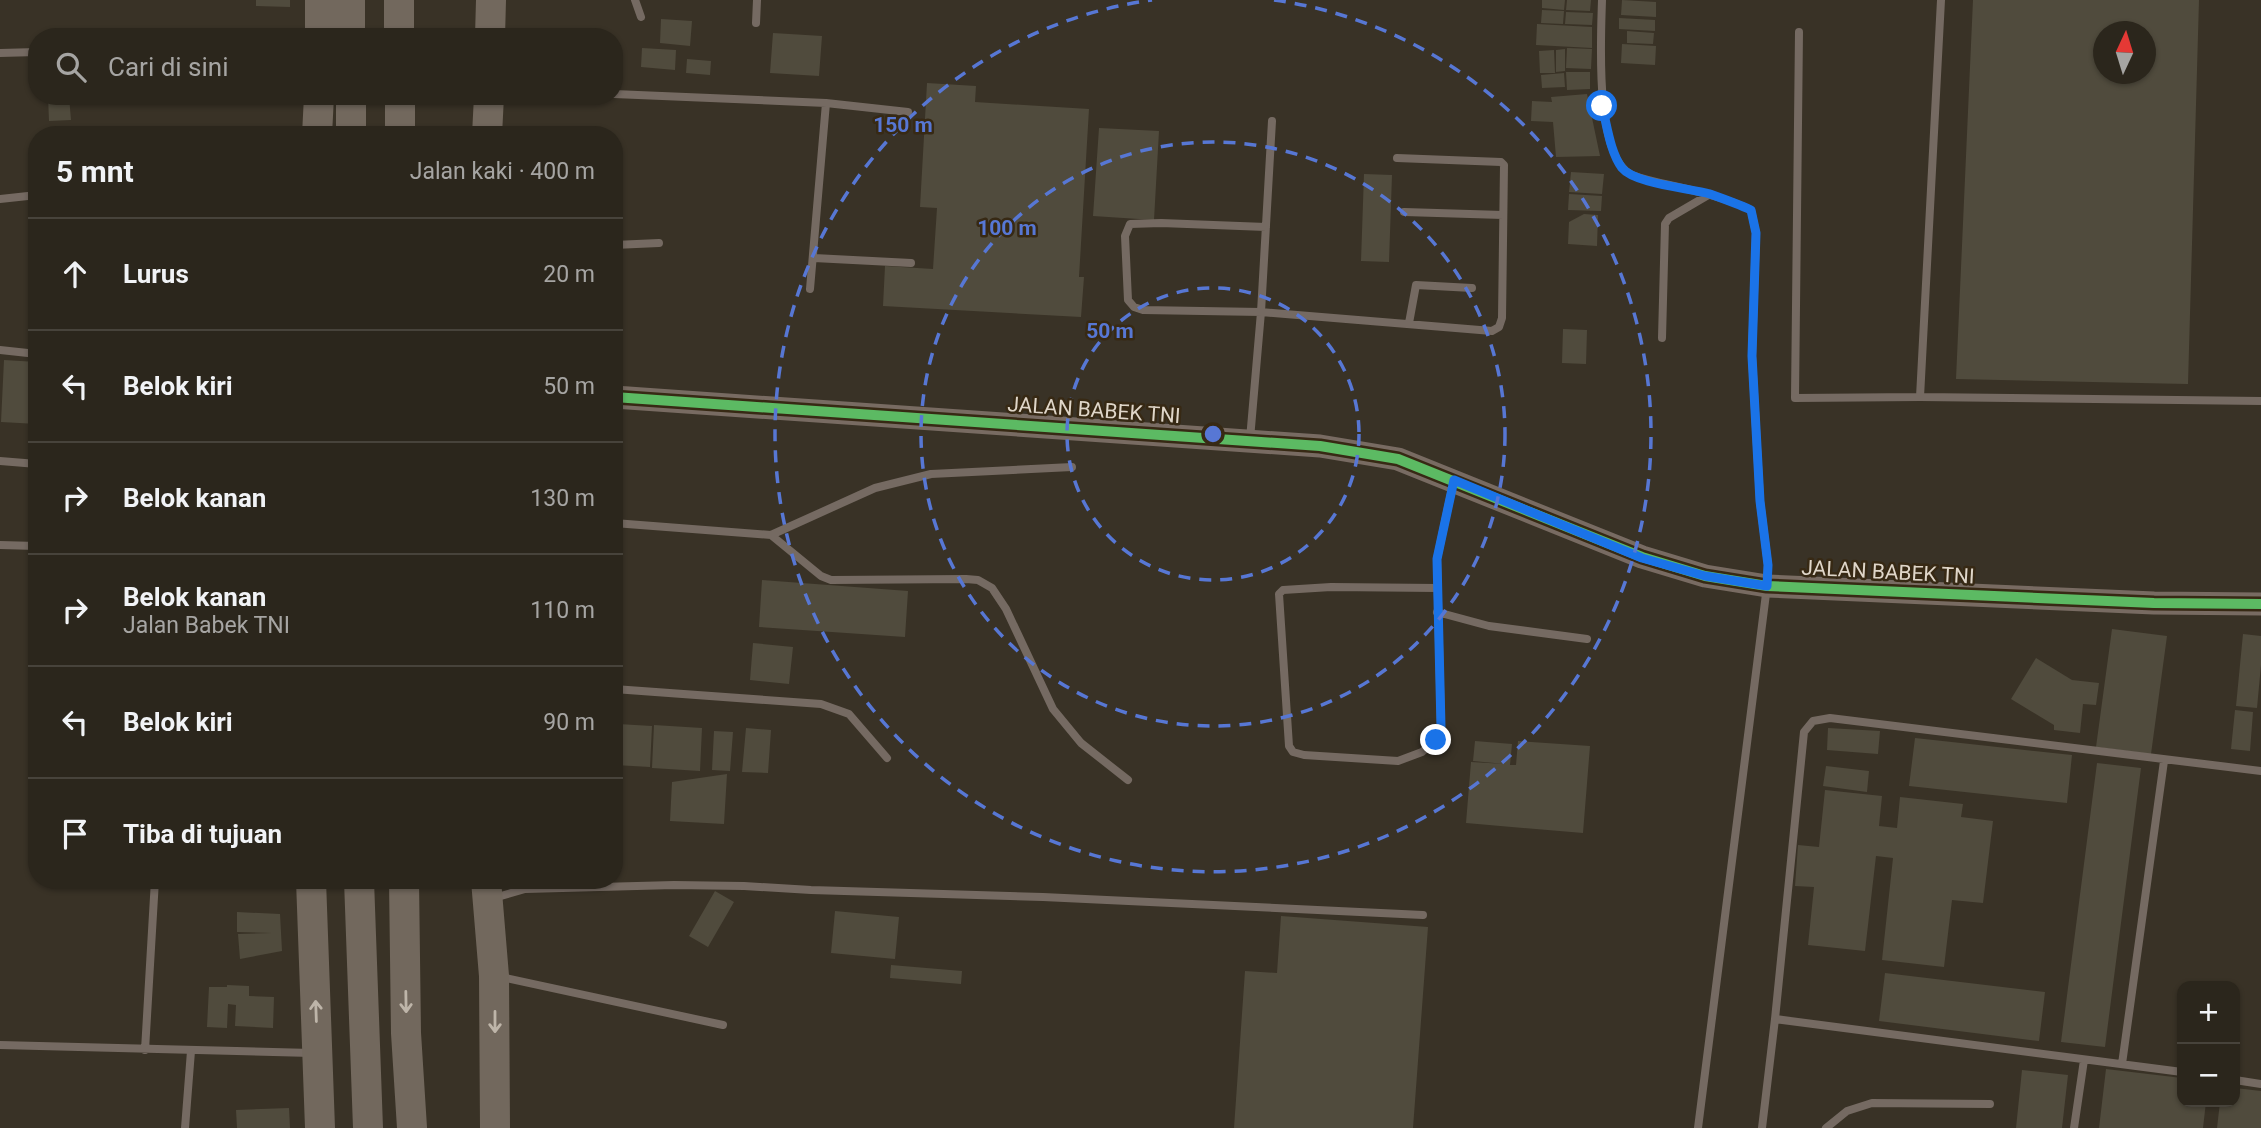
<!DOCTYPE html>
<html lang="id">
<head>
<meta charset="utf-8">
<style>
	body { margin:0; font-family:Roboto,sans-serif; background:#373229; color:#f1f3f6 }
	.controls { position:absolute; right:21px; bottom:21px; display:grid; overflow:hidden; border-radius:14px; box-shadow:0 2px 5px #0004 }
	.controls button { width:63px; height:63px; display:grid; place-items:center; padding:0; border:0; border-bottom:2px solid #47433b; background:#2b261c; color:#f1f3f6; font:35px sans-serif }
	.compass { position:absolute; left:2093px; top:21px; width:63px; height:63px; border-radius:50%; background:#2b261c; box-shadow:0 2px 5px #0004; rotate:4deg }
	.stop { position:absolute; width:21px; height:21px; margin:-16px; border:5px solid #1a73e8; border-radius:50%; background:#fff }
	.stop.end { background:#1a73e8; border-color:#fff; box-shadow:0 2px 7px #0008 }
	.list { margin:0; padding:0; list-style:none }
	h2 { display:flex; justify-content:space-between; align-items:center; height:91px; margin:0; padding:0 28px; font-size:30px }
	h2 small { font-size:23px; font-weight:400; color:#a6a5a3 }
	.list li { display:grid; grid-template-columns:46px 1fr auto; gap:21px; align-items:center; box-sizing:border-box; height:112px; padding:0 28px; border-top:2px solid #47433b }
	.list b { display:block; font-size:26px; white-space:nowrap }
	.list p { margin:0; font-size:23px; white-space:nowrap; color:#a6a5a3 }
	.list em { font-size:23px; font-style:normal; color:#a6a5a3 }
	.icon { flex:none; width:38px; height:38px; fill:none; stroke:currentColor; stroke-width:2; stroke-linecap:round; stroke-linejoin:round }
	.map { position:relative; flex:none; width:2261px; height:1128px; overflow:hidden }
	.search { position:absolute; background:#2b261c; box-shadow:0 2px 5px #0004; left:28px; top:28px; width:595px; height:77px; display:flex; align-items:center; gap:18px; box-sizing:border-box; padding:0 24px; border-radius:28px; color:#a6a5a3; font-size:26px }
	.panel { position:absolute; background:#2b261c; box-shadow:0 2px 5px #0004; left:28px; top:126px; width:595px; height:763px; border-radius:28px }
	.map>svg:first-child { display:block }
</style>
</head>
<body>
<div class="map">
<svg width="2261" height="1128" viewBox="0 0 2261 1128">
	<rect width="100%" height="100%" fill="#393226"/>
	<path fill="#504b3d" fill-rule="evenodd" d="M256,0H290V7L256,6Z
		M1542,0H1565L1564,10L1542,8Z
		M1567,0H1591L1590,11L1566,10Z
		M1622,0L1656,2V17L1621,15Z
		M1973,0H2199L2188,384L1956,379ZM2104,32H2146V74H2104Z
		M1542,10L1564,11L1563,24L1541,23Z
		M1566,12L1593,13L1592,25L1565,24Z
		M1619,18L1655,20V31L1619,29Z
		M661,19L692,21L690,46L660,43Z
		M1537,24L1592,27V48L1536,45Z
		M1627,31L1654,33L1653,44L1627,43Z
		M773,33L822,36L819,76L770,73Z
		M1622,44L1656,46L1655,65L1621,63Z
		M642,48L676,50L675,70L641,67Z
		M1567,48L1592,49L1591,69L1566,68Z
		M1565,49V71L1556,72V50Z
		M1554,50L1555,73H1540L1539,51Z
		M687,59L711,61L710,75L686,73Z
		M1566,72H1590V89L1567,90Z
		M1564,73L1565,87L1542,88L1541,75Z
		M927,83L976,86L975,102L1089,109L1079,277H1084L1081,317L883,306L885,266L933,269L937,208L920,207Z
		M1587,94L1600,156L1556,157L1553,122L1531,121L1532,101L1552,102L1551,97Z
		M48,96H69L71,120L49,121Z
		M1099,128L1159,131L1154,220L1093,216Z
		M1571,172L1604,174L1602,194L1569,192Z
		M1364,174L1392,175L1389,262L1361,261Z
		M1569,194L1602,196L1601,211L1568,210Z
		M1584,214L1598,215L1597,246L1568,244L1569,222Z
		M1563,329L1587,330L1586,364L1562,363Z
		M4,360L37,362V424L1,422Z
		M762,580L908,591L905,637L759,627Z
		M2112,629L2167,636L2151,754L2096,747Z
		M2243,634L2261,636V665L2257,708L2236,706Z
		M753,643L793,647L789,684L750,680Z
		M2036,658L2072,680L2099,683L2096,705L2083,704L2080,733L2054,730V725L2011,699Z
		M2235,710L2253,712L2250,751L2231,749Z
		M618,724L652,726L650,767L615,765Z
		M654,725L702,728L700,771L652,768Z
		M746,728L771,730L768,773L742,772Z
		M1828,728L1880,731L1878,754L1827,750Z
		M714,731L733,732L730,771L712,770Z
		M1915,738L2072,755L2067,803L1909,786Z
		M1475,741L1512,744L1510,765H1516L1518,741L1590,746L1583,833L1466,823L1471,762L1505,764L1473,761Z
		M2097,763L2141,768L2105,1047L2061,1042Z
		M1826,766L1869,771L1867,792L1823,786Z
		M727,774L724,824L670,821L672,782Z
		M1825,790L1882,796L1879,826L1897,828L1900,797L1963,804L1961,817L1993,821L1983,903L1952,900L1944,967L1882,960L1893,858L1876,856L1865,951L1808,945L1814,887L1795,886L1798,845L1819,847Z
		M715,891L734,902L708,947L689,936Z
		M835,911L899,917L895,959L831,953Z
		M237,912L280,914L282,951L240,959L238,934L272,933L237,932Z
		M1281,916L1428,927L1413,1128H1234L1245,971L1277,973Z
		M891,965L962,971L961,984L890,978Z
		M1885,973L2045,992L2039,1041L1879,1021Z
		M227,985L249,986V996L274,997L273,1028L235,1026L236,1005L228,1004L227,1028L207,1027L209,987H227Z
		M2106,1069L2182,1078V1102H2206L2203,1128H2099Z
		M2022,1070L2068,1075L2062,1128H2016Z
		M2235,1088L2261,1091V1128H2217L2220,1102H2235Z
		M289,1108L290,1128H237L236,1110Z"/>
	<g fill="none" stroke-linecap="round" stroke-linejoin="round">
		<path stroke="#756a62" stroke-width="8" d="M635,0L641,17
			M1602,0C1601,37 1594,157 1632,175C1645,180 1660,183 1674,186C1700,192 1726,198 1751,210L1756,233L1752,356L1760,501L1768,565L1767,586L1698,1128
			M756,23L757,0
			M1799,32L1795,398L1920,397L2261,401
			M0,53L37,52
			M614,94L826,103L908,112
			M0,199L37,195
			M1404,212L1503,215
			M1266,227L1161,223L1130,224L1125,236L1128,300L1134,307L1143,310L1261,312L1492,331L1499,327L1502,318L1504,165L1501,162L1397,158
			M614,245L659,243
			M814,258L911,263
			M810,289L826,103
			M1409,323L1416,285L1472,288
			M1662,338L1665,224L1669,218L1710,194
			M0,350L37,354
			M1920,397L1941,0
			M1250,439L1261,312L1272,121
			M0,461L37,464
			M614,523L771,535L875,488L931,474L1072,467
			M771,535L821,576L831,580L966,579L978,580L992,588L1006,609L1053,709L1081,743L1128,780
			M0,545L37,546
			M1437,588L1331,587L1283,590L1279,594L1289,746L1293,752L1304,755L1398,761L1422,752L1436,740L1441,727L1437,559L1453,484
			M1437,612L1489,626L1587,639
			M614,689L821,704L849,714L887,758
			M494,898L525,889L674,885L744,886L811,890L1043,897L1423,915
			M501,977L723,1025
			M1775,1019L2182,1072
			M0,1045L312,1053
			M145,1050L155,880
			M2122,1064L2164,761
			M2235,1080L2261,1084
			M185,1128L191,1051
			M1762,1128L1775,1019L1804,732L1813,721L1830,718L2261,771
			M1826,1128L1847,1111L1872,1103L1990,1104
			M2074,1128L2084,1060"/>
		<path stroke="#786b62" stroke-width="23" d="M614,397L1320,446L1398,459L1642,557L1705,576L1767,586L2154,603L2261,604"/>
		<path stroke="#72685d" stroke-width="30" d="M320,0V37
			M350,0V37
			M399,0V37
			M490,37L491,0
			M351,96V135
			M400,96V135
			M317,135L319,96
			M487,135L489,96
			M311,880L320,1128
			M359,880L368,1128
			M404,880L406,1033L412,1128
			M486,880L494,976L495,1128"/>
		<g stroke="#372914" stroke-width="15">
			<path id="cycleway" d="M614,397L1320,446L1398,459L1642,557L1705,576L1767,586L2154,603L2261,604"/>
		</g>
		<use href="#cycleway" stroke="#5cba63" stroke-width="10"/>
	</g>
	<defs><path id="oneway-shaft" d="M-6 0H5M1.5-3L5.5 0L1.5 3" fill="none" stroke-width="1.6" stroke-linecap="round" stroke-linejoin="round" transform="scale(1.75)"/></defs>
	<g stroke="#beb5a9">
		<use href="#oneway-shaft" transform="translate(406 1002) rotate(89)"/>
		<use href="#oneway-shaft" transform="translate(316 1011) rotate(-92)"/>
		<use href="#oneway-shaft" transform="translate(495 1022) rotate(90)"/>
	</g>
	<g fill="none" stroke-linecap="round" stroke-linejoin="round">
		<path stroke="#1a73e8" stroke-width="9" d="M1436,740L1441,727L1437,559L1454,480L1642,558L1705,576L1767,586L1768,565L1760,501L1752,356L1756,233L1751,210C1738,204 1724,199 1710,194C1690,188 1635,184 1622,168C1610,152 1607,125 1602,106"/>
	</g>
	<g fill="none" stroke="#5777d4" stroke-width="3.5" stroke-dasharray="12 9">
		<circle cx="1213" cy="434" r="146"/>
		<circle cx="1213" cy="434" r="292"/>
		<path d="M1274 0A438 438 0 1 1 1152 0"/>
	</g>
	<g text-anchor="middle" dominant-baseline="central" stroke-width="5" stroke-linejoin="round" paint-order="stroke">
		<g font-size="21" fill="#dfd6c9" stroke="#372914">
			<text transform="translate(1094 410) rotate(4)">JALAN BABEK TNI</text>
			<text transform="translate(1888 572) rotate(3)">JALAN BABEK TNI</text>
		</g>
	</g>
	<circle cx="1213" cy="434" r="10" fill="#5777d4" stroke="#372914" stroke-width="3.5"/>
	<g font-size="21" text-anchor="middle" font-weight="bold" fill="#5777d4" stroke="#372914" stroke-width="5" stroke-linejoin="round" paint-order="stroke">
		<text x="903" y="132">150 m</text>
		<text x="1007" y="235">100 m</text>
		<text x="1110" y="338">50 m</text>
	</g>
</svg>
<div class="controls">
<button>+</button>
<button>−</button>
</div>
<svg class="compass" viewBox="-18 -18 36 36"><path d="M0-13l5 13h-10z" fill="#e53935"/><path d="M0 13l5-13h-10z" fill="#a6a5a3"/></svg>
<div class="stop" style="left:1602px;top:106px"></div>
<div class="stop end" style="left:1436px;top:740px"></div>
<div class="search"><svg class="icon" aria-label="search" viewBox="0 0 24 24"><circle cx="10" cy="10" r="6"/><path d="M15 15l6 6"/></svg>Cari di sini</div>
<section class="panel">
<h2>5 mnt<small>Jalan kaki · 400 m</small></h2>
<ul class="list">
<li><svg class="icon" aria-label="ahead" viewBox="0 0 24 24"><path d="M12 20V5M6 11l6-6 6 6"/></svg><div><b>Lurus</b></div><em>20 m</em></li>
<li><svg class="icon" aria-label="left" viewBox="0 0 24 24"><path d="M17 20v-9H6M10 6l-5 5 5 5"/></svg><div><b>Belok kiri</b></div><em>50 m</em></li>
<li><svg class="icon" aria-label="right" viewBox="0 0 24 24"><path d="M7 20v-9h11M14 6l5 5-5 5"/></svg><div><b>Belok kanan</b></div><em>130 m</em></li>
<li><svg class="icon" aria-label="right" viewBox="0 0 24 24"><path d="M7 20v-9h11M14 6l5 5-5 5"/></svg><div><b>Belok kanan</b><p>Jalan Babek TNI</p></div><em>110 m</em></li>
<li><svg class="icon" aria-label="left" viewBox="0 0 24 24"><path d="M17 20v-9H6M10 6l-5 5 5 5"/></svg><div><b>Belok kiri</b></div><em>90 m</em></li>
<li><svg class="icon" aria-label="arrive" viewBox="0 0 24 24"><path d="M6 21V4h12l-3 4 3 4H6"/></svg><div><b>Tiba di tujuan</b></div></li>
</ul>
</section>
</div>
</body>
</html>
